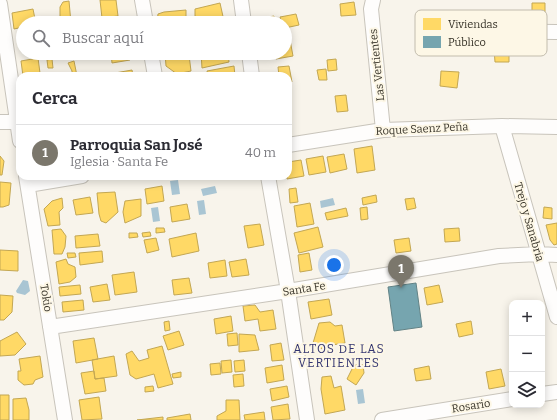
<!DOCTYPE html>
<html lang="es">
<head>
<meta charset="utf-8">
<style>
	body { margin:0; font-family:Bitter,serif; background:#f7f7f7; color:#2b2b33 }
	.controls { position:absolute; right:12px; bottom:12px; display:grid; overflow:hidden; border-radius:8px; box-shadow:0 2px 10px #0003 }
	.controls button { width:36px; height:36px; display:grid; place-items:center; padding:0; border:0; border-bottom:1px solid #e1e1e2; background:#fff; color:#2b2b33; font:20px sans-serif }
	.you { position:absolute; left:334px; top:265px; width:14px; height:14px; margin:-10px; border:3px solid #fff; border-radius:50%; background:#1a73e8; box-shadow:0 0 0 6px #1a73e833 }
	.badge { display:grid; place-items:center; width:26px; height:26px; border-radius:50%; background:#7b776c; color:#fff; font-size:13px; font-weight:700 }
	.pin { position:absolute; translate:-50% -33px; filter:drop-shadow(0 1px 2px #0008) }
	.pin::after { content:''; position:absolute; top:21px; width:14px; height:12px; background:inherit; clip-path:polygon(0 0,100% 0,50% 100%) }
	.list { margin:0; padding:0; list-style:none }
	h2 { display:flex; justify-content:space-between; align-items:center; height:52px; margin:0; padding:0 16px; font-size:17px }
	h2 small { font-size:13px; font-weight:400; color:#7c7c81 }
	.list li { display:grid; grid-template-columns:26px 1fr auto; gap:12px; align-items:center; box-sizing:border-box; height:56px; padding:0 16px; border-top:1px solid #e1e1e2 }
	.list b { display:block; font-size:15px; white-space:nowrap }
	.list p { margin:0; font-size:13px; white-space:nowrap; color:#7c7c81 }
	.list em { font-size:13px; font-style:normal; color:#7c7c81 }
	.icon { flex:none; width:22px; height:22px; fill:none; stroke:currentColor; stroke-width:2; stroke-linecap:round; stroke-linejoin:round }
	.map { position:relative; flex:none; width:557px; height:420px; overflow:hidden }
	.search { position:absolute; background:#fff; box-shadow:0 2px 10px #0003; left:16px; top:16px; width:276px; height:44px; display:flex; align-items:center; gap:10px; box-sizing:border-box; padding:0 14px; border-radius:22px; color:#7c7c81; font-size:15px }
	.panel { position:absolute; background:#fff; box-shadow:0 2px 10px #0003; left:16px; top:72px; width:276px; height:108px; border-radius:12px }
	.map>svg:first-child { display:block }
</style>
</head>
<body>
<div class="map">
<svg width="557" height="420" viewBox="0 0 557 420">
	<rect width="100%" height="100%" fill="#f8f4eb"/>
	<path fill="#a9c5d3" d="M178,180L180,194L172,195L170,181Z
		M215,186L217,193L203,196L201,189Z
		M333,198L335,205L321,208L320,201Z
		M204,200L206,214L199,215L197,201Z
		M158,207L160,221L153,222L151,208Z
		M23,280L28,281L30,291L25,295L17,293L16,291Z
		M363,389L365,403L358,404L356,390Z"/>
	<path fill="#ffd966" stroke="#c3a753" d="M100,0H116L118,16L102,18Z
		M69,1L71,23H56L55,21L60,16V7L63,2Z
		M354,2L356,15L341,16L340,4Z
		M220,3L224,21L216,23H201L200,19L195,16V9Z
		M532,3H545V18H532Z
		M33,9L35,19L32,23H23V27L14,29L12,13Z
		M186,10V21H180L176,23H157L158,14L164,12Z
		M296,14L299,25L285,28V23H282L280,17Z
		M274,16L275,23H263V18Z
		M290,40L293,56L276,59L274,53H285V41Z
		M494,49H509V62H495Z
		M111,53H128L130,60L112,63Z
		M165,53H188L189,55L191,71L177,74L166,66Z
		M201,53H228L229,62L202,68Z
		M38,58L40,73L23,76L21,61Z
		M52,59L53,68H48L47,60Z
		M336,59L337,70L328,71L327,60Z
		M74,61L77,76H72V71L68,63Z
		M234,66L235,76H208L207,71Z
		M289,66L292,82H288V76H279L278,67Z
		M326,69L327,80H319L317,70Z
		M132,70L133,76H115V73Z
		M441,71L459,72L457,88L440,86Z
		M346,95L348,111L337,112L335,96Z
		M372,146L375,170L357,173L354,149Z
		M344,154L347,169L330,173L327,157Z
		M0,156L4,161L2,175H0Z
		M323,156L326,172L309,175L306,159Z
		M301,160L304,176L287,179L288,162Z
		M0,182L11,183L9,205L3,207H0Z
		M162,186L164,201L147,204L145,189Z
		M296,188L298,202L290,203L289,189Z
		M115,192L118,212L106,223L101,221L99,214L97,193Z
		M376,195L377,202L363,205L362,198Z
		M90,197L93,213L76,215L73,200Z
		M62,198L63,208L59,212L60,225L48,226L44,209L52,201Z
		M414,198L416,208L407,210L405,199Z
		M141,199V216L125,223L123,212L125,201Z
		M310,203L314,224L297,227L294,206Z
		M187,204L190,219L172,222L170,207Z
		M367,207L368,219L361,220L360,208Z
		M544,207L552,208V219L543,218Z
		M346,208L348,216L327,220L325,213Z
		M557,223V244L554,245L550,240L546,225Z
		M260,224L264,245L248,248L244,226Z
		M318,227L323,247L299,253L294,233Z
		M156,228H164L165,232L156,233Z
		M459,228L460,241L445,242L444,229Z
		M61,229L66,236L65,247L62,254H54L52,230Z
		M150,232L151,236L143,237L142,233Z
		M129,233H137L138,237L129,238Z
		M196,233L199,251L172,257L169,239Z
		M98,234L100,246L76,248L75,236Z
		M156,238L159,250L147,253L144,240Z
		M409,238L411,251L396,253L394,240Z
		M0,250L18,251V271L0,270Z
		M102,251L103,262L80,265L79,253Z
		M67,253H75L76,257L68,258Z
		M309,253L312,270L300,272L298,255Z
		M66,259L68,264L75,267L76,277L70,282L59,284L56,262Z
		M246,259L249,275L232,277L229,262Z
		M225,260L227,276L210,278L208,263Z
		M134,272L137,292L115,295L112,275Z
		M189,278L192,293L174,295L172,280Z
		M107,284L110,300L93,302L90,287Z
		M80,285L81,294L60,296L59,287Z
		M439,285L443,302L427,305L424,288Z
		M0,295L13,296L12,312L4,320H0Z
		M329,299L332,315L311,319L308,302Z
		M83,300L84,310L63,312L62,302Z
		M255,305L260,312L273,310L276,329L260,331L258,319L245,321L243,306Z
		M231,316L233,331L216,334L214,319Z
		M169,321L170,330L165,331L164,322Z
		M471,321L473,334L459,337L456,324Z
		M330,322L335,326L342,325L345,343L325,346L321,349L313,343L319,323Z
		M179,331L184,345L168,350L163,336Z
		M17,332L26,344L15,355L0,356V341Z
		M237,333L238,345L228,346L227,334Z
		M239,334L255,335L259,350L239,352Z
		M94,338L98,359L76,363L73,341Z
		M281,343L284,360L272,361L270,345Z
		M162,346L173,384L158,388L154,374L136,379L130,375L126,354L132,351L139,361L149,358L147,350Z
		M40,356L43,377L35,380L33,384L24,385L18,380V371H21L19,359Z
		M114,356L117,376L95,379L92,360Z
		M231,360L232,372L222,373L221,361Z
		M244,360L245,371L235,372L234,361Z
		M220,363L221,374L211,375L210,364Z
		M282,365L284,380L267,383L265,368Z
		M354,365H363L364,373L356,385L347,379Z
		M429,366L431,379L416,381L414,369Z
		M501,369L505,386L489,389L486,372Z
		M94,371L95,379L104,378L106,391L85,394L81,373Z
		M181,372V377L173,378L172,374Z
		M243,374L244,386L234,387L233,375Z
		M331,376L334,388L341,386L345,410L325,414L321,389L322,377Z
		M153,386L154,391L145,392V387Z
		M287,386L289,397L272,401L270,389Z
		M0,395H9V420H0Z
		M99,397L102,419L82,420L79,400Z
		M26,398L29,410V420H13V399Z
		M226,400H239L240,420H217V416L226,411Z
		M288,404L290,419L273,420L271,407Z
		M264,412L265,420H245L244,415Z
		M190,414L191,420H167V418Z
		M163,417V420H137Z"/>
	<path fill="#76a5af" stroke="#638386" d="M416,283L422,327L394,331L388,287Z"/>
	<g fill="none" stroke-linecap="round" stroke-linejoin="round">
		<g stroke="#c8c4bb" stroke-width="16">
			<path id="minor" d="M142,0L146,23
				M241,0L244,23
				M373,0L371,9L383,130
				M0,4L20,141
				M478,31L557,32
				M151,53L155,76
				M249,53L252,76
				M0,122H17
				M502,126L557,317
				M288,145L383,130L502,126L557,127
				M26,176L65,420
				M268,176L288,291L307,420
				M28,185L82,176
				M50,327L288,291L499,256L539,254L557,255
				M542,394L557,392
				M382,420L512,399"/>
		</g>
		<use href="#minor" stroke="#fefdfc" stroke-width="14"/>
	</g>
	<g text-anchor="middle" dominant-baseline="central" stroke-width="4" stroke-linejoin="round" paint-order="stroke">
		<g font-size="11" fill="#373328" stroke="#fdf7e6">
			<text transform="translate(377 65) rotate(-96)">Las Vertientes</text>
			<text transform="translate(422 129) rotate(-3)">Roque Saenz Peña</text>
			<text transform="translate(529 222) rotate(74)">Trejo y Sanabria</text>
			<text transform="translate(304 289) rotate(-9)">Santa Fe</text>
			<text transform="translate(46 298) rotate(81)">Tokio</text>
			<text transform="translate(471 406) rotate(-9)">Rosario</text>
		</g>
		<g font-size="12" letter-spacing="1" fill="#333570" stroke="#fdf7e6">
			<text x="339" y="349">ALTOS DE LAS<tspan x="339" dy="14">VERTIENTES</tspan></text>
		</g>
	</g>
	<rect x="415" y="10" width="132" height="46" rx="6" fill="#fdf7e6" stroke="#c2bcad" stroke-width="1"/>
	<rect x="423" y="18" width="18" height="12" fill="#ffd966"/>
	<rect x="423" y="36" width="18" height="12" fill="#76a5af"/>
	<g font-size="11" fill="#373328">
		<text x="448" y="28">Viviendas</text>
		<text x="448" y="46">Público</text>
	</g>
</svg>
<div class="controls">
<button>+</button>
<button>−</button>
<button><svg class="icon" aria-label="layers" viewBox="0 0 24 24"><path d="M12 4l9 5-9 5-9-5zM3 14l9 5 9-5"/></svg></button>
</div>
<div class="you"></div>
<div class="pin badge" style="left:401px;top:288px">1</div>
<div class="search"><svg class="icon" aria-label="search" viewBox="0 0 24 24"><circle cx="10" cy="10" r="6"/><path d="M15 15l6 6"/></svg>Buscar aquí</div>
<section class="panel">
<h2>Cerca<small></small></h2>
<ul class="list">
<li><span class="badge">1</span><div><b>Parroquia San José</b><p>Iglesia · Santa Fe</p></div><em>40 m</em></li>
</ul>
</section>
</div>
</body>
</html>
